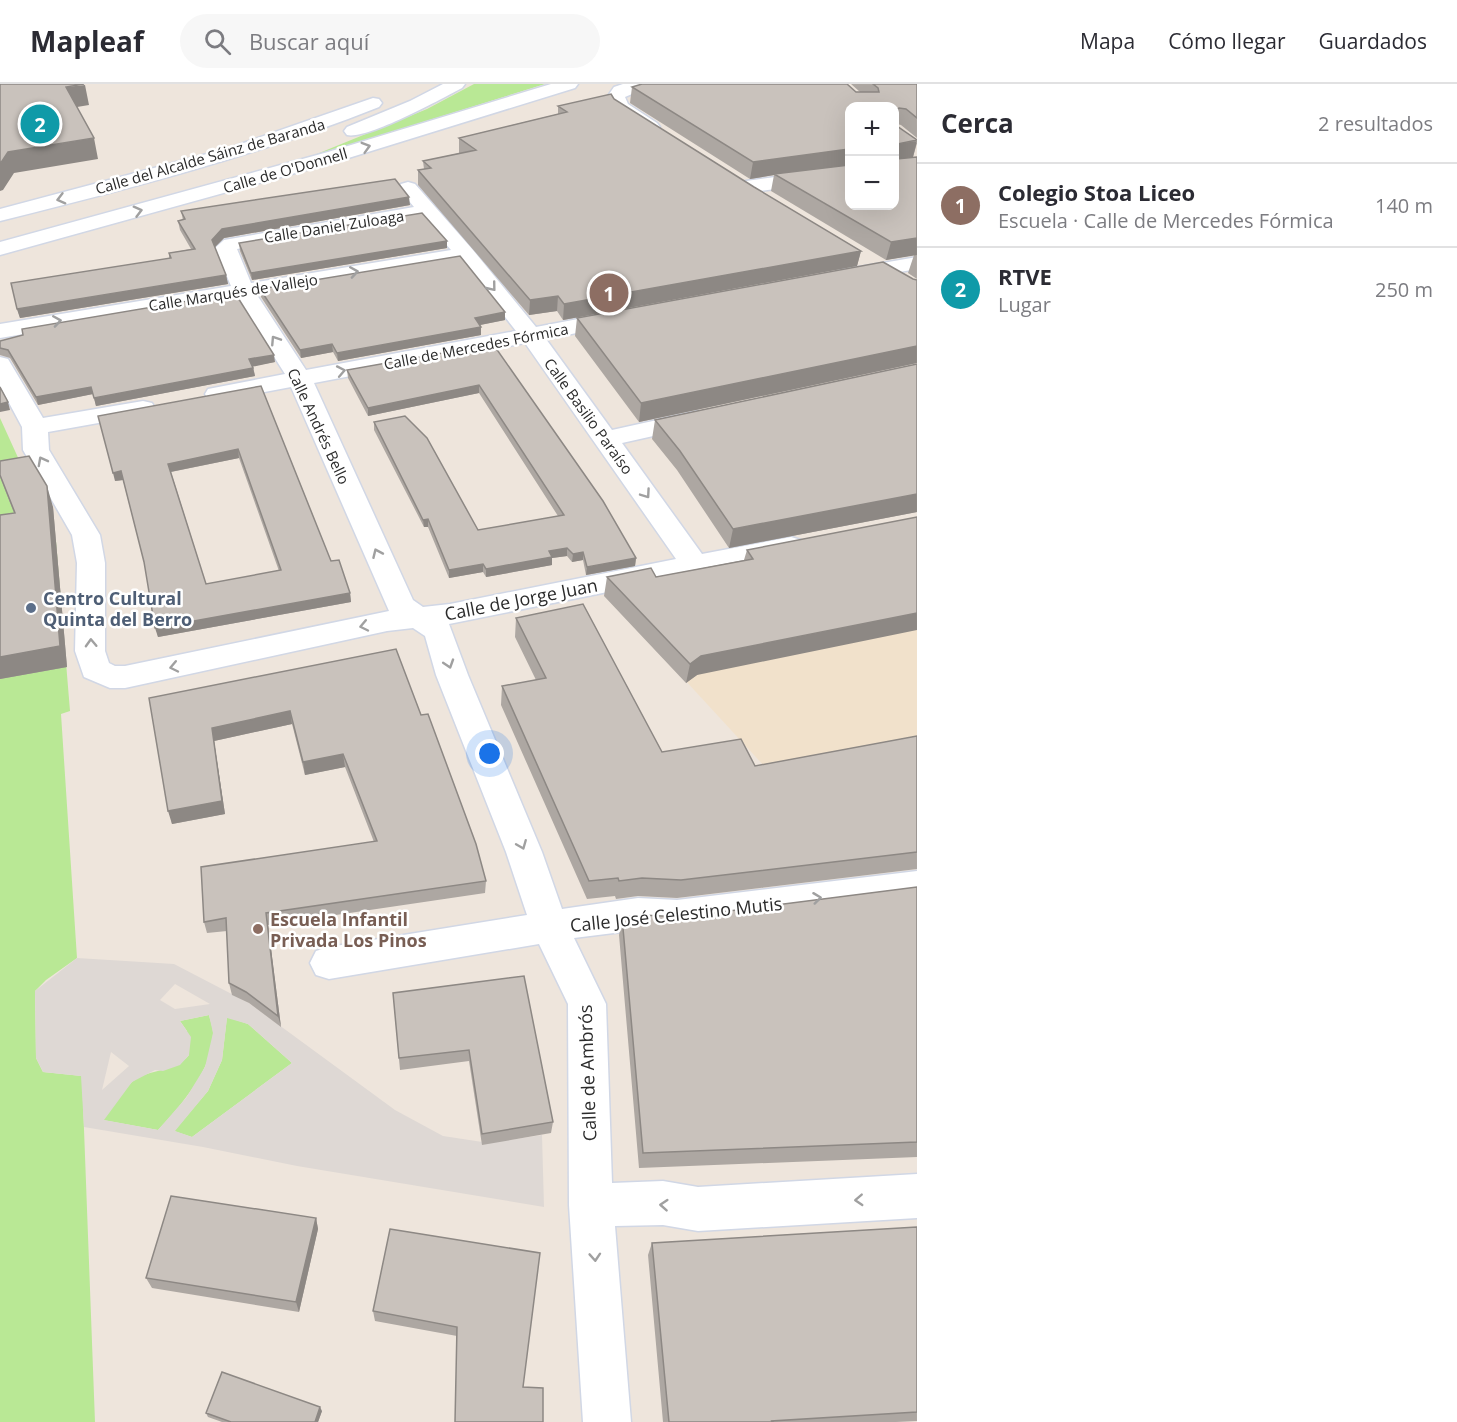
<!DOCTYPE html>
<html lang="es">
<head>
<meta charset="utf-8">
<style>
	body { margin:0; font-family:"Open Sans",sans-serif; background:#f7f7f7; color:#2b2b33 }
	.controls { position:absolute; right:18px; top:18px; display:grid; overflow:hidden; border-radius:12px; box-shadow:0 6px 24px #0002 }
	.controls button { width:54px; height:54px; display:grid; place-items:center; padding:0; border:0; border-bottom:2px solid #e1e1e2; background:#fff; color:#2b2b33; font:30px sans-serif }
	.you { position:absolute; left:490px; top:670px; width:21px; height:21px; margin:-15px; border:4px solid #fff; border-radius:50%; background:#1a73e8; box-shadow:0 0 0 9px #1a73e833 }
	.badge { display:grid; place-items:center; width:39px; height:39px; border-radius:50%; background:#3871ff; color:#fff; font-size:20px; font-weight:700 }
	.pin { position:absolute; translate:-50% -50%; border:3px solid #fff; box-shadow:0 2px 6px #0006 }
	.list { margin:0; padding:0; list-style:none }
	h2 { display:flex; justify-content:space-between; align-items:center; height:78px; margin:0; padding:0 24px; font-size:26px }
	h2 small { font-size:20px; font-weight:400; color:#7c7c81 }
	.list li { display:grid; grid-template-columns:39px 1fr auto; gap:18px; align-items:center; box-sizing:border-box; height:84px; padding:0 24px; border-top:2px solid #e1e1e2 }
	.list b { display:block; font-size:22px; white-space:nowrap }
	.list p { margin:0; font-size:20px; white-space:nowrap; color:#7c7c81 }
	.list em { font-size:20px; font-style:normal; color:#7c7c81 }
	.icon { flex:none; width:33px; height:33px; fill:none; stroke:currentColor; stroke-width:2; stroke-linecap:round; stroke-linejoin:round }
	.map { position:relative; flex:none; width:917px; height:1338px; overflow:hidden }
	header { display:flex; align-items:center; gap:36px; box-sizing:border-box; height:84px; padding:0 30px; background:#fff; border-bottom:2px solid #e1e1e2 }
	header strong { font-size:28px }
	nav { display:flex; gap:33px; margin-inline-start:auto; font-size:21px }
	.search { width:420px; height:54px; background:#f7f7f7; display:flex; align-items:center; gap:15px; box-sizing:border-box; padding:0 21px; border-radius:33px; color:#7c7c81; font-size:22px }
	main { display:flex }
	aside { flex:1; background:#fff }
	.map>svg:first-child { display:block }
</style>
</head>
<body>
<header>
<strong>Mapleaf</strong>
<div class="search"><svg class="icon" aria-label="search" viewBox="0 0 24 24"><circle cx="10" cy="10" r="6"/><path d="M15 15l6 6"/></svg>Buscar aquí</div>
<nav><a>Mapa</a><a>Cómo llegar</a><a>Guardados</a></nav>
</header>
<main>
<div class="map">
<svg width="917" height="1338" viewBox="0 0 917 1338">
	<rect width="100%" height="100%" fill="#eee5dc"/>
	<path fill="#f1e1cb" d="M917,462V701L777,696L626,532Z"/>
	<path fill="#b9e895" d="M474,0H545L307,74L427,25Z
		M0,334L56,457L70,627L61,630L77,874L46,896L35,907L36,974L43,988L82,992L95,1338H0Z
		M209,931C210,936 213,943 213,949C213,986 181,1021 158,1046L103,1036C112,1024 121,1008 132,998C150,983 174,990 189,971L187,947L180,937Z
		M227,933L248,940L292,979L192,1053L174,1047L208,1007L222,976Z"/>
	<path fill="#ded8d4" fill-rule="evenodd" d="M77,874L174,880L249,919L395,1026L443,1052L489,1059L542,1051L544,1123L297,1082L203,1063L84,1043L81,992L43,988L36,974L35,907ZM175,900L210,920L175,925L160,916ZM209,931L213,949L205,983L186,1014L158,1046L104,1036L132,998L155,986L163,987L180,981L189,971L191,953L180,937ZM227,934L248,940L292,979L192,1053L175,1047L208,1007L222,976ZM111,968L129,982L102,1006Z"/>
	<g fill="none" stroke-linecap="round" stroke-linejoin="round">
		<g stroke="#d1d7e5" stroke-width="3">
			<path id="minor" d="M623,0H649L646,4L625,13L628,20L657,39L660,43L657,47H645L614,27L607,13L614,3Z
				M850,83V95L746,109L739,107L736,103L739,99L746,97Z
				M408,98L415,100L473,166L536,243L620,227L628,229L631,234L628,239L546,255L612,346L698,327L707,330L711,335L707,340L622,359L702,470L791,453L801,456L805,462L801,468L791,471L449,540L468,591L542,768L562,825L638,814L677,816L917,787V817L677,848L638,846L574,854L606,920L612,1099L663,1097L698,1103L917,1090V1134L698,1147L663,1141L615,1142L631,1338H583L569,1121L568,920L539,860L329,895L316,891L310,879L316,867L329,863L527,831L506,768L436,591L425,552L413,544L387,547L125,604H110L84,593L75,567L77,479L72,451L23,366L22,343L0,302V273L8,275L43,334L143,317L152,319L155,324L152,329L143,331L48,348L49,366L100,451L105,479V567L109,579L115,582H125L389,527L291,303L217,317L208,315L205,310L208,305L285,290L237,214L0,254V240L231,202L215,164L224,156L414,123L398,104L401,100ZM423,134L451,166L251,199L237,165ZM461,177L516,247L306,286L257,211ZM525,259L676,475L450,520L423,523L413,516L314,299Z
				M917,173V185L848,197L840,196L837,191L840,186L848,185Z"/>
		</g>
		<g stroke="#d1d7e5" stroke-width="3">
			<path id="tertiary" d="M443,0H465L462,4C441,15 367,56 347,51L344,47L347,43L410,17Z
				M551,0H578L575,4L342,76L0,171V158L328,68Z
				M373,14L379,15L382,19L379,23C256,72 128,105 0,137V125L229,64Z"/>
		</g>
		<use href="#minor" fill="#fff" fill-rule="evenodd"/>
		<use href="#tertiary" fill="#fff" fill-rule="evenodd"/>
	</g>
	<path fill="#ada7a2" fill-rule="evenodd" d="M851,0H917V54L901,41L897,40V42L917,59L913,73H917V195L908,189L914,171L886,176L771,107L774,91L750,95L630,19L632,3L860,8ZM849,22H894L849,122Z
		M614,15L754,103L861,167L857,182L563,236L557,227L529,231L418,101V86L424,85L423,77L460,69H459V54L558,30V22Z
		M410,121L224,154L215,163L226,191L228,200L20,234L17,225L169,174V169L191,165L180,146L178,137L183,136L181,127Z
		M239,159L447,164L252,196L240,167Z
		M913,195L917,196V279L639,338L575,252L577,234Z
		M260,205L505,236L480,241L481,243V251L338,277L333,268L301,274L261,213Z
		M0,257L275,278L253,282L255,292L96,322L93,310L38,321L10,274L0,271Z
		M493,260L636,474L635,482L586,491L583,476L572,478L567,472L552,474V481L486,493L483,488L449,494L428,443H424L374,346V338L478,446L558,432L479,309L368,332L348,294L347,286Z
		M917,280V428L729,464L677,386L652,355L655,336Z
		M261,302L331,477L350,509L351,518L158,553L144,478L123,396L115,397ZM239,374L279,487L206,500L171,388Z
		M0,377L53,423L67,583L0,595V431L14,429L0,393Z
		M917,433L686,599L604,512L607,493H656L744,476L747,466Z
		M516,534L662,668L755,682L917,652V785L677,814L638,812L616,815L615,812L587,815L501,621L502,602L536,596L515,553Z
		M149,614L421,631L486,797L485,809L268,841L281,943L249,919L232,911L229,899L227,847L207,849L204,838L374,758L345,683L305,691L292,640L214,657L225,730L172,740Z
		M917,803V1073L639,1084L619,851L622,833H682Z
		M524,892L553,1038L551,1049L482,1061L469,977L400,986L393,909Z
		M316,1134L318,1145L299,1228L152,1204L146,1194Z
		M917,1143V1337L896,1338H663L648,1171L652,1159Z
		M390,1145L523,1303L457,1252L375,1237L373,1227Z
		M322,1327L318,1338H222L208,1333L206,1329Z"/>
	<path fill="#8d8884" d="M85,1L89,21L71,24L66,3Z
		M94,54L98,75L14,89L3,106L0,107V80L8,68Z
		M917,57L913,73L894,76L897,60Z
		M849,65V82L774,90V91L750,95L753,78Z
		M409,113L410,121L224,154L213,165L212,156L222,145Z
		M917,154V171L886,176L891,158Z
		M447,157V164L252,196L251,189Z
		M861,167L857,182L563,236L564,220Z
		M226,191L228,200L20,234L17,225Z
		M558,212L557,227L529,231L530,216Z
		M505,228V236L475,242V234Z
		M481,243V251L338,277L337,269Z
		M332,260L333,268L301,274L300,266Z
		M917,262V279L639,338L641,319Z
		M274,271L275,278L251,283L249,275Z
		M253,284L255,292L96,322L94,314Z
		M479,301V309L368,332V324Z
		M91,303L93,310L38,321L36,313Z
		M8,318L10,326L0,328V320Z
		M238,365L239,374L170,388L168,380Z
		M121,387L123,396L115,397L113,389Z
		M47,402L53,423L67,583L0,595V573Z
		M917,410V428L729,464L733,445Z
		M428,435V443H424L423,436Z
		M567,464V472L552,474V481L486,493V485L549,467Z
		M583,468V476L572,478L573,470Z
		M636,474L635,482L586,491L587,483Z
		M483,480V488L449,494V486Z
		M350,509L351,518L158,553L155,544Z
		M917,529V546L697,591L686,599L690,580L701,572Z
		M290,627L292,640L214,657L225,730L172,740L168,727L212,644Z
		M343,670L345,683L305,691L303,678Z
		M266,829L268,841L281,943L278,932Z
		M316,1134L318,1145L299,1228L296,1218Z
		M320,1323L322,1327L318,1338H315Z"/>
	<path fill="#c9c2bc" stroke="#8d8884" stroke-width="1.5" fill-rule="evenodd" d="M0,0H84L66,3L94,54L8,68L0,80Z
		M642,0H847L856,8H879L878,4L873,0H917V34L906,25L899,24L896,26L897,42L917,56L897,60V75L917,73V154L891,158L774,90L849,81V122H894V22H849V65L753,78L632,3Z
		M611,10L614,15L754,103L861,167L564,220L558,212L530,216L418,86L431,84L423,77L476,66L459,54L567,28L558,22Z
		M395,95L409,113L222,145L212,156L226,191L17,225L11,199L171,174L169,169L195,165L178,137L185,135L181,127Z
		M422,129L447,157L251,189L239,159Z
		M460,172L505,228L475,234L481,243L337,269L332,260L300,266L260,205Z
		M883,178L913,195L917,196V262L641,319L577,234Z
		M235,209L274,271L249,275L253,284L94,314L91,303L36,313L8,266L0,264V257L23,251L22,245Z
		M493,260L603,417L636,474L587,483L583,468L573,470L567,464L549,467L552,473L486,485L483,480L449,486L428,435L423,436L374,338L405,332L427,354L478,446L564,431L479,301L368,324L347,286Z
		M917,280V410L733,445L680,367L655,336Z
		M261,302L331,477L339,476L350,509L155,544L144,478L121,387L113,389L98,332ZM238,365L281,486L206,500L168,380Z
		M0,303L8,318L0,320Z
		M29,372L47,402L60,562L0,573V431L15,429L0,391V377Z
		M917,433V529L701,572L690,580L607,493L651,484L656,493L753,475L747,466Z
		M583,520L662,668L741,655L755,682L917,652V768L681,796L642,794L619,797L618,794L589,797L502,602L546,594L516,534Z
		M396,565L421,631L428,630L476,760L486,797L266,829L278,932L246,908L229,899L226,834L204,838L201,783L377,757L343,670L303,678L290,627L212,644L222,717L168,727L149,614Z
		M917,803V1058L643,1069L622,833L642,831L682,833Z
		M524,892L553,1038L482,1050L469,966L399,974L393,909Z
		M171,1112L316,1134L296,1218L146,1194Z
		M917,1143V1328L772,1337L773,1338H669L652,1159Z
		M390,1145L540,1169L523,1303L543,1304V1338H455L457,1243L373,1227Z
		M222,1288L320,1323L315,1338H231L206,1329Z"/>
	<defs><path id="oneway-chevron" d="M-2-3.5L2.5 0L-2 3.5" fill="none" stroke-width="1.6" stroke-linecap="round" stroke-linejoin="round" transform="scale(1.5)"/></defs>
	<g stroke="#a0a0a0">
		<use href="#oneway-chevron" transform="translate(366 63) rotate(-16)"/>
		<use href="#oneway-chevron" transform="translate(61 115) rotate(165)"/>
		<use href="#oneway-chevron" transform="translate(138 127) rotate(-15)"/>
		<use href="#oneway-chevron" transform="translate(354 188) rotate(-9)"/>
		<use href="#oneway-chevron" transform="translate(492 203) rotate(51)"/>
		<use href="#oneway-chevron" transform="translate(57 237) rotate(-9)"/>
		<use href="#oneway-chevron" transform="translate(275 256) rotate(-123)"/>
		<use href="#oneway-chevron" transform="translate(341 287) rotate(-11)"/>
		<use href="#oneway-chevron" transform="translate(42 377) rotate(-118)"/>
		<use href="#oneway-chevron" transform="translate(646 410) rotate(55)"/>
		<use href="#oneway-chevron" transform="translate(377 469) rotate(-114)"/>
		<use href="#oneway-chevron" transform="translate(364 542) rotate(168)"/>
		<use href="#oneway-chevron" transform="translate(91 559) rotate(-92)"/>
		<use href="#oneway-chevron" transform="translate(449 580) rotate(72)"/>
		<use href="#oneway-chevron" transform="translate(174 583) rotate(168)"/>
		<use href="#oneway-chevron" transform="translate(522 761) rotate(68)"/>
		<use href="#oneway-chevron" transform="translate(817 814) rotate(-7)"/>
		<use href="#oneway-chevron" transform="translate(859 1116) rotate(177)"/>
		<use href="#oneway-chevron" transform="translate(664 1121) rotate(-176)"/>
		<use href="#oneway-chevron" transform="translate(595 1173) rotate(86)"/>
	</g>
	<circle fill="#5c6f8a" stroke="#fff" stroke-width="2" cx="31" cy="524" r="6"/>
	<circle fill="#8d6e63" stroke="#fff" stroke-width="2" cx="258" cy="845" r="6"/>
	<g text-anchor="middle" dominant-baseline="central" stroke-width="5" stroke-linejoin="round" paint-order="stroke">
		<g font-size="15" fill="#2b2b2b" stroke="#fff">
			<text transform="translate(210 72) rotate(-16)">Calle del Alcalde Sáinz de Baranda</text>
			<text transform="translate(285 86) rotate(-16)">Calle de O'Donnell</text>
			<text transform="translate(334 142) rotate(-9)">Calle Daniel Zuloaga</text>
			<text transform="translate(233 208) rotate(-9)">Calle Marqués de Vallejo</text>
			<text transform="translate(476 262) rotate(-11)">Calle de Mercedes Fórmica</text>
			<text transform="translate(589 332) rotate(54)">Calle Basilio Paraíso</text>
			<text transform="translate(319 342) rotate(65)">Calle Andrés Bello</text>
		</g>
		<g font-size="18" font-weight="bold" fill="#4e5e75" stroke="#fff" text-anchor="start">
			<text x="43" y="514">Centro Cultural<tspan x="43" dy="21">Quinta del Berro</tspan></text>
		</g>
		<g font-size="18" fill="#2b2b2b" stroke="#fff">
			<text transform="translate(521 515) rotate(-11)">Calle de Jorge Juan</text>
			<text transform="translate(676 830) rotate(-6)">Calle José Celestino Mutis</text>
			<text transform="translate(587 989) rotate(-92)">Calle de Ambrós</text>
		</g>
		<g font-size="18" font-weight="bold" fill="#785e54" stroke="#fff" text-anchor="start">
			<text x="270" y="835">Escuela Infantil<tspan x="270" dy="21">Privada Los Pinos</tspan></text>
		</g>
	</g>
</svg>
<div class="controls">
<button>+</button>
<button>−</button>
</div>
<div class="you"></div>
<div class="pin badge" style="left:609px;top:209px;background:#8d6e63">1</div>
<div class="pin badge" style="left:40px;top:40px;background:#0f9aa8">2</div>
</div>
<aside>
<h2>Cerca<small>2 resultados</small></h2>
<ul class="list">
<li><span class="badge" style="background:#8d6e63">1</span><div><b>Colegio Stoa Liceo</b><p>Escuela · Calle de Mercedes Fórmica</p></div><em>140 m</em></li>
<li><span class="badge" style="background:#0f9aa8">2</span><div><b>RTVE</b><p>Lugar</p></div><em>250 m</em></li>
</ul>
</aside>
</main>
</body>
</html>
